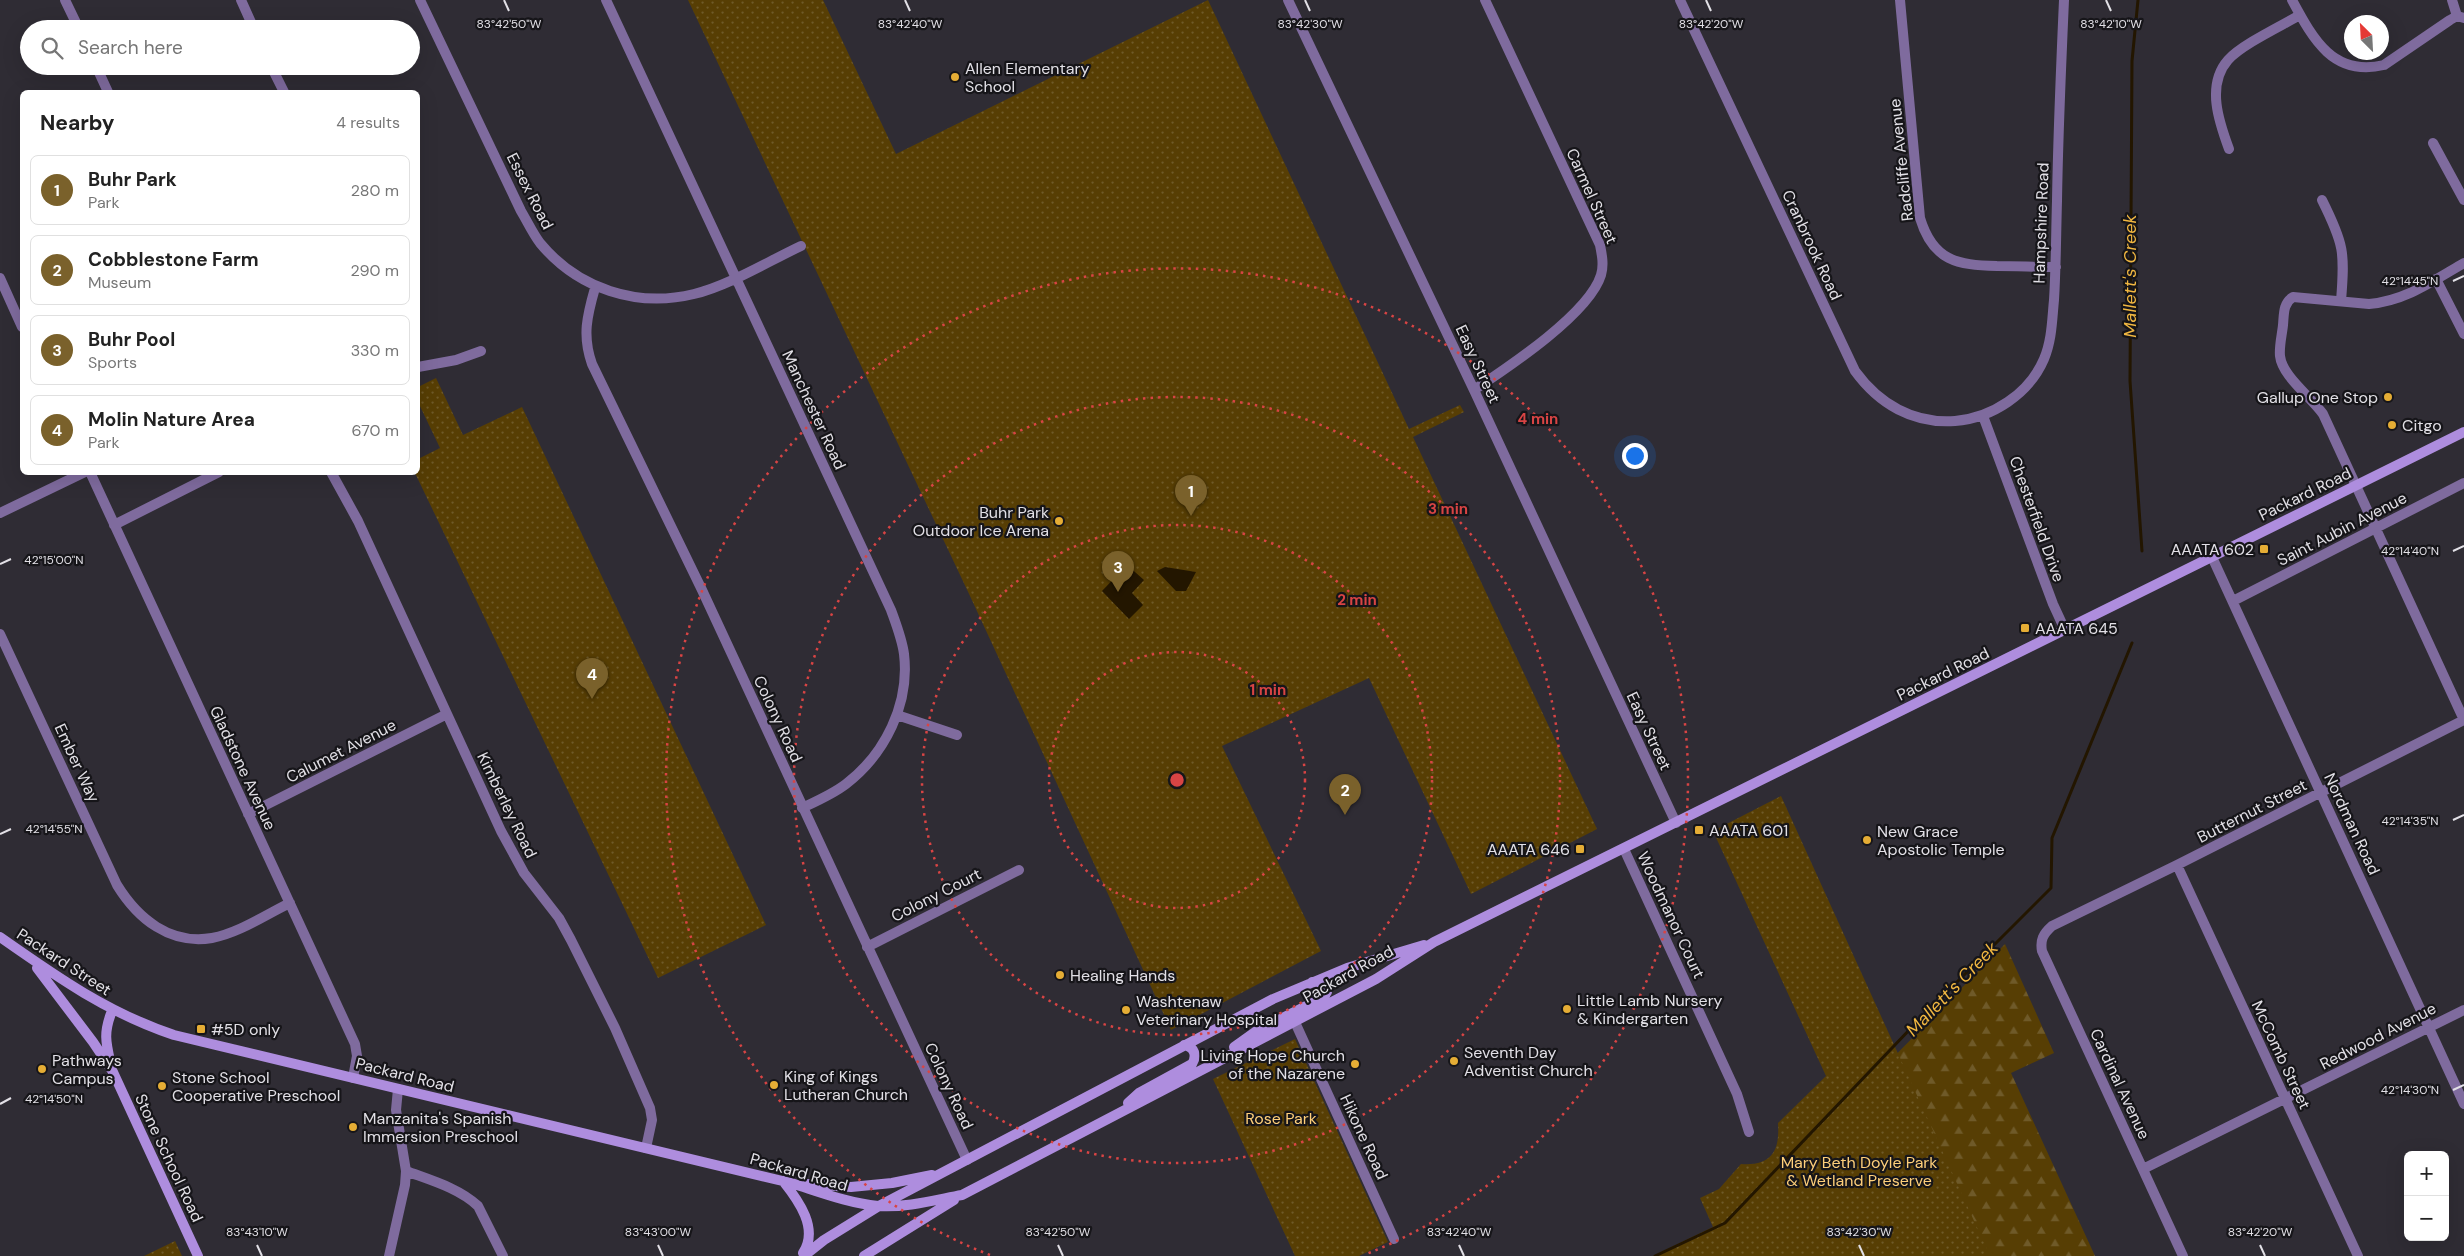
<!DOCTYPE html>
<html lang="en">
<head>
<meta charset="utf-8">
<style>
	body { margin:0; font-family:"DM Sans",sans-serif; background:#f6f6f6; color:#222 }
	.controls { position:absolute; right:15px; bottom:15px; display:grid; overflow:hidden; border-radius:8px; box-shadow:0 5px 20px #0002 }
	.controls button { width:45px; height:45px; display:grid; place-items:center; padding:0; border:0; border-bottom:1px solid #e0e0e0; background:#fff; color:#222; font:25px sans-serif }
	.compass { position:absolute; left:2344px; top:15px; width:45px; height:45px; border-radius:50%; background:#fff; box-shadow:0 5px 20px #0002; rotate:336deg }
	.you { position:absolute; left:1634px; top:455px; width:18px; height:18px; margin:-12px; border:4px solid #fff; border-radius:50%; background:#1a73e8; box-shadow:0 0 0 8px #1a73e833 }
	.badge { display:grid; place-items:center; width:32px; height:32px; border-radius:50%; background:#7a612b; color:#fff; font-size:16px; font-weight:700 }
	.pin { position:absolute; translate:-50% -41px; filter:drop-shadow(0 1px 2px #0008) }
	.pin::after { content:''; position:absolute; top:26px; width:18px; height:15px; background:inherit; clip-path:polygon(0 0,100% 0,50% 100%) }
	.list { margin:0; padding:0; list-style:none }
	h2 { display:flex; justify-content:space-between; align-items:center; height:65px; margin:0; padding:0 20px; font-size:21px }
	h2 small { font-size:16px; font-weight:400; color:#767676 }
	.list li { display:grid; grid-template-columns:32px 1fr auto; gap:15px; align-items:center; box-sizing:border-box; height:70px; margin:0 10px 10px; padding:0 10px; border:1px solid #e0e0e0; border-radius:8px }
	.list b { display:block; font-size:19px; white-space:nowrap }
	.list p { margin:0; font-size:16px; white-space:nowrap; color:#767676 }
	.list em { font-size:16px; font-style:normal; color:#767676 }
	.icon { flex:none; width:28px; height:28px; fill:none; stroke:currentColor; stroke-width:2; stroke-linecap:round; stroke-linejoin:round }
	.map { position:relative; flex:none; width:2464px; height:1256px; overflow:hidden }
	.search { position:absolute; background:#fff; box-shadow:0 5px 20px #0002; left:20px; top:20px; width:400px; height:55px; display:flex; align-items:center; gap:12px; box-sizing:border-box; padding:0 18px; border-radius:28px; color:#767676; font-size:19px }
	.panel { position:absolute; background:#fff; box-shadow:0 5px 20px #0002; left:20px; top:90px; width:400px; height:385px; border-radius:8px }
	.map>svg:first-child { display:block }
</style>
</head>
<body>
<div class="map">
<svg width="2464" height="1256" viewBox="0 0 2464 1256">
	<defs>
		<pattern id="forest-firs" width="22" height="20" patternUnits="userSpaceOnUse" patternTransform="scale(1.25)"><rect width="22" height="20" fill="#573e04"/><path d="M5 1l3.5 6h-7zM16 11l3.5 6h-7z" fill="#6f5a29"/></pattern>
		<pattern id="park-dots" width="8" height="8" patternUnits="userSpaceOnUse" patternTransform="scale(1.25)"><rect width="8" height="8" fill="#573e04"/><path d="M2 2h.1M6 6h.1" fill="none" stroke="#6f5a29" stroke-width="1.8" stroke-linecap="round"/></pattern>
	</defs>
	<rect width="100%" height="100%" fill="#2f2c34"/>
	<path fill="url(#forest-firs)" d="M2005,944L2054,1053L2011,1073L2095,1256H1674L1729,1224Z"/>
	<path fill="url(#park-dots)" d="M688,0H823L896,154L1208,0L1409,429L1460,405L1464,412L1413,437L1597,829L1471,894L1369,678L1222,746L1321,951L1171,1030L970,596Z
		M436,378L463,435L522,407L766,925L658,978L415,473L418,472V459L440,448L418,402V387Z
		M1781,796L1990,1256H1653L1713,1227L1700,1198L1719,1189L1741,1164C1771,1166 1780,1152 1778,1123L1826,1076L1713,831Z
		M1295,1039L1388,1242L1359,1256H1295L1213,1079Z
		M175,1241L182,1256H144Z"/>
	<path fill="#231600" d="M1127,565L1144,580L1132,593L1143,605L1129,619L1102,591Z
		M1165,567L1196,572L1186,591H1176L1157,571Z"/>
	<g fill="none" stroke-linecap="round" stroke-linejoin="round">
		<path stroke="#231600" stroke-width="3" d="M2138,0L2132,61L2130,381L2142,551
			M1655,1256L1725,1223L1913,1026L2051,888L2052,838L2132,643"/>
		<path stroke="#7f6b9e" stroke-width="10" d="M65,0L79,29
			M241,0L254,29
			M420,0L521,211C527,221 533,234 540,243C578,289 637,308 694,294C728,286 769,261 801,246
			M606,0L891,610C896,624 902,639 904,654C910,704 885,754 846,784C833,794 817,801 802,808
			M1288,0L1474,390L1676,823
			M1680,0L1855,371C1879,404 1913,424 1955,421C1992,418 2029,394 2044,359C2052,340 2052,320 2054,300C2056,267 2056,234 2057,201C2058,134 2061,67 2064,0
			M1900,0L1920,218C1933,261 1957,265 1997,266C2017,266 2036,267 2056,267
			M2292,0C2313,39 2333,77 2384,65L2450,20L2457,16L2464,18
			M2452,0L2457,16
			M96,66L108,92
			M271,66L284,92
			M2433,143L2464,200
			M2229,149C2219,122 2206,85 2228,60C2241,45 2281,26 2300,15
			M2322,200C2344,244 2345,252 2341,301
			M0,278L22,327
			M2436,279L2464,334
			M595,288C587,316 582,336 592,364L702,590L967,1160
			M418,367L456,360L481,351
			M1474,390C1507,368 1589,314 1601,275C1604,265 1602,255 1600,245L1485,0
			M1983,416L2053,604L2065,630
			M90,472L355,1044L357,1056L353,1078
			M331,472L358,521L501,831L524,873L559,918L571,940L615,1028L650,1108L652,1120L646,1148
			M0,513L85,472
			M114,525L219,472
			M2212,557L2464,1104
			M2233,601L2464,483
			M0,634L117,885C138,919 170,945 212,938C239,933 265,915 290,903
			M897,715L957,735
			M248,814L447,714
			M1624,849L1737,1094L1749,1132
			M2177,865L2358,1256
			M867,947L1019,870
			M1294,1020L1394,1239
			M2143,1169L2464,1010
			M406,1171C430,1180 459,1188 478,1206L503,1256
			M389,1256L405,1185L406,1171L396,1110L398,1089
			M2183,1256L2042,951C2040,940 2043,934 2052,926L2177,865L2464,720L2323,414C2311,397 2282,376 2280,356C2279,346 2282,335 2283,325C2284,314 2283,303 2293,297L2369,304C2405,301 2433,281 2464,263"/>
		<path stroke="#ae8dde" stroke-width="10" d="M0,937C57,977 108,1013 174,1035L791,1183C820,1192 848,1203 878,1206C906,1208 935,1200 962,1195L1376,979L1434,942L2464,432
			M37,968L93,1042L113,1072L198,1256
			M1234,1047L1255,1032L1324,997L1327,992L1326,986L1312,982
			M111,1065C106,1043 103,1033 112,1011
			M1128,1103L1139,1093L1192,1064C1197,1056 1195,1047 1184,1045
			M783,1181C799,1201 819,1229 803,1253
			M807,1184L851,1187L892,1183L932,1175
			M804,1256L824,1240L879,1206L1273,999L1347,968L1424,945
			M864,1256L954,1200"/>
	</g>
	<path fill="none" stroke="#e2e0e6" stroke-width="2" d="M504,0L509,11M905,0L910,11M1305,0L1310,11M1706,0L1711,11M2106,0L2111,11M2453,281L2464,276M2453,551L2464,546M0,564L11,559M2453,820L2464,815M0,834L11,829M2453,1090L2464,1085M0,1104L11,1098M257,1245L262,1256M658,1245L663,1256M1058,1245L1063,1256M1459,1245L1464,1256M1859,1245L1864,1256M2260,1245L2265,1256"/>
	<g fill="none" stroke="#d84444" stroke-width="2.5" stroke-dasharray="2.5 5">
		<circle cx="1177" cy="780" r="128"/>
		<circle cx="1177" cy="780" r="255"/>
		<circle cx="1177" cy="780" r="383"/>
		<path d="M990 1255A511 511 0 1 1 1364 1255"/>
	</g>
	<g fill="#e5ad35" stroke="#161519" stroke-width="2">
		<circle cx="955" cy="77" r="5"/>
		<circle cx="2388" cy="397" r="5"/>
		<circle cx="2392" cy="425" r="5"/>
		<circle cx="1059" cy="521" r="5"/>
		<rect x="2259" y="544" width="10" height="10" rx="2.5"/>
		<rect x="2020" y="623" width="10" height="10" rx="2.5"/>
		<rect x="1694" y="825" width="10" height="10" rx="2.5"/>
		<circle cx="1867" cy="840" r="5"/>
		<rect x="1575" y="844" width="10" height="10" rx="2.5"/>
		<circle cx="1060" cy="975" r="5"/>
		<circle cx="1567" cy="1009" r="5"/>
		<circle cx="1126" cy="1010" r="5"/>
		<rect x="196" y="1024" width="10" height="10" rx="2.5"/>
		<circle cx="1454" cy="1061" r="5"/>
		<circle cx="1355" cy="1064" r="5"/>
		<circle cx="42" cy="1069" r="5"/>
		<circle cx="774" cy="1085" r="5"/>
		<circle cx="162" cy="1086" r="5"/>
		<circle cx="353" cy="1127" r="5"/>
	</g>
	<g text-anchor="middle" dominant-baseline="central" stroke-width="4.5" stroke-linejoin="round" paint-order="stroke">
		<g font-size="16" fill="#e2e0e6" stroke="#161519" text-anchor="start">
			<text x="965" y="68">Allen Elementary<tspan x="965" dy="18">School</tspan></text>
			<text x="2378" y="397" text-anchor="end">Gallup One Stop</text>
			<text x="2402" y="425">Citgo</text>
			<text x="1049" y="512" text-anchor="end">Buhr Park<tspan x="1049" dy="18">Outdoor Ice Arena</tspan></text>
			<text x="2254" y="549" text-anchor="end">AAATA 602</text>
			<text x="2035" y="628">AAATA 645</text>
			<text x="1709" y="830">AAATA 601</text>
			<text x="1877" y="831">New Grace<tspan x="1877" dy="18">Apostolic Temple</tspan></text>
			<text x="1570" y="849" text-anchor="end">AAATA 646</text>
			<text x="1070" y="975">Healing Hands</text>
			<text x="1577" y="1000">Little Lamb Nursery<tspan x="1577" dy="18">&amp; Kindergarten</tspan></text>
			<text x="1136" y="1001">Washtenaw<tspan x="1136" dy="18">Veterinary Hospital</tspan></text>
			<text x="211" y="1029">#5D only</text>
			<text x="1464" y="1052">Seventh Day<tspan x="1464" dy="18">Adventist Church</tspan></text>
			<text x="1345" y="1055" text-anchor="end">Living Hope Church<tspan x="1345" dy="18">of the Nazarene</tspan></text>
			<text x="52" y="1060">Pathways<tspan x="52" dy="18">Campus</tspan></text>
			<text x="784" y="1076">King of Kings<tspan x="784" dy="18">Lutheran Church</tspan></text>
			<text x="172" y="1077">Stone School<tspan x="172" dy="18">Cooperative Preschool</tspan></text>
			<text x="363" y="1118">Manzanita's Spanish<tspan x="363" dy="18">Immersion Preschool</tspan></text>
		</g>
		<g font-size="16" fill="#e2e0e6" stroke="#161519">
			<text transform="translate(1901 160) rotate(-96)">Radcliffe Avenue</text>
			<text transform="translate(530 191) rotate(63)">Essex Road</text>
			<text transform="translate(1592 196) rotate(66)">Carmel Street</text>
			<text transform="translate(2041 223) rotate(-88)">Hampshire Road</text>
			<text transform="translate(1812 245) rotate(65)">Cranbrook Road</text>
			<text transform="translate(1478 364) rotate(65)">Easy Street</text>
			<text transform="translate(814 410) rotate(65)">Manchester Road</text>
			<text transform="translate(2305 494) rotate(-26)">Packard Road</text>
			<text transform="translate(2037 519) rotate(70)">Chesterfield Drive</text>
			<text transform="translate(2342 529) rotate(-27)">Saint Aubin Avenue</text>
			<text transform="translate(1943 674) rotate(-26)">Packard Road</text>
			<text transform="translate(778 719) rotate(65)">Colony Road</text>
			<text transform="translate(1649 731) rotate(65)">Easy Street</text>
			<text transform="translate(341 751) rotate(-27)">Calumet Avenue</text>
			<text transform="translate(77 763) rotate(65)">Ember Way</text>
			<text transform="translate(243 768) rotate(65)">Gladstone Avenue</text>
			<text transform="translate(507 805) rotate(64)">Kimberley Road</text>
			<text transform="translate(2252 811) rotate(-27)">Butternut Street</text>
			<text transform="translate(2352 824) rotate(65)">Nordman Road</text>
			<text transform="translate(936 895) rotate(-27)">Colony Court</text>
			<text transform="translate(1671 915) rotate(65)">Woodmanor Court</text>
			<text transform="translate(64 962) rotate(33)">Packard Street</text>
			<text transform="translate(1348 974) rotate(-29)">Packard Road</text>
			<text transform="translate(2378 1036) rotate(-27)">Redwood Avenue</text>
			<text transform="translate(2281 1055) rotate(65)">McComb Street</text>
			<text transform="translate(405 1075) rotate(14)">Packard Road</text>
			<text transform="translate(2120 1084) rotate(65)">Cardinal Avenue</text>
			<text transform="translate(949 1086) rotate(65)">Colony Road</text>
			<text transform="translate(1364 1137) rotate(65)">Hikone Road</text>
			<text transform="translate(169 1158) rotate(65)">Stone School Road</text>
			<text transform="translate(799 1172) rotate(16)">Packard Road</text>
		</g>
		<g font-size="16" fill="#fecf7a" stroke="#161519">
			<text x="1281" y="1118">Rose Park</text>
			<text x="1859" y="1162">Mary Beth Doyle Park<tspan x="1859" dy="18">&amp; Wetland Preserve</tspan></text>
		</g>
		<g font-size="18" font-style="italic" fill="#f1b741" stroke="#161519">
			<text transform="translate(2130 276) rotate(-90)">Mallett's Creek</text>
			<text transform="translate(1952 989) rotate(-46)">Mallett's Creek</text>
		</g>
	</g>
	<g font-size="12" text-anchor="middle" fill="#e2e0e6" stroke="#161519" stroke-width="4.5" stroke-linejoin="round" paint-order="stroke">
		<text x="509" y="28">83°42'50"W</text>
		<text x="910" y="28">83°42'40"W</text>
		<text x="1310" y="28">83°42'30"W</text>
		<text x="1711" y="28">83°42'20"W</text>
		<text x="2111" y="28">83°42'10"W</text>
		<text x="2410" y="285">42°14'45"N</text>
		<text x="2410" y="555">42°14'40"N</text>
		<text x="54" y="564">42°15'00"N</text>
		<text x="2410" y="825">42°14'35"N</text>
		<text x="54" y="833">42°14'55"N</text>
		<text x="2410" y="1094">42°14'30"N</text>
		<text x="54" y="1103">42°14'50"N</text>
		<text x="257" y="1236">83°43'10"W</text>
		<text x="658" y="1236">83°43'00"W</text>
		<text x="1058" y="1236">83°42'50"W</text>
		<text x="1459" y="1236">83°42'40"W</text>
		<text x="1859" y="1236">83°42'30"W</text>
		<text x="2260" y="1236">83°42'20"W</text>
	</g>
	<circle cx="1177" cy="780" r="8" fill="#d84444" stroke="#161519" stroke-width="2.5"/>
	<g font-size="15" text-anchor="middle" font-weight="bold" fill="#d84444" stroke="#161519" stroke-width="4.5" stroke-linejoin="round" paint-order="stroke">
		<text x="1538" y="424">4 min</text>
		<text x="1448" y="514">3 min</text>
		<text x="1357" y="605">2 min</text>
		<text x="1268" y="695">1 min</text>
	</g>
</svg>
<div class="controls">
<button>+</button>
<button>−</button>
</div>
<svg class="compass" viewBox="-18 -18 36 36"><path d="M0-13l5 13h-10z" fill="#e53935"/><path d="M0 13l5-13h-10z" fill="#767676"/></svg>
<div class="you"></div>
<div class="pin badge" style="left:1191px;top:516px">1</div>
<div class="pin badge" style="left:1345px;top:815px">2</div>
<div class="pin badge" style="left:1118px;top:592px">3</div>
<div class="pin badge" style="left:592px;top:699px">4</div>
<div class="search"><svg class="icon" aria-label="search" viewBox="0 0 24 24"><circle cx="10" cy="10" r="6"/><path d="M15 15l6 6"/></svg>Search here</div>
<section class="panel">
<h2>Nearby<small>4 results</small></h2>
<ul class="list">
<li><span class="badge">1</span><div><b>Buhr Park</b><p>Park</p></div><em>280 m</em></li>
<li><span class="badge">2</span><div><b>Cobblestone Farm</b><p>Museum</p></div><em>290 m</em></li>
<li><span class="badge">3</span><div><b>Buhr Pool</b><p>Sports</p></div><em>330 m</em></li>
<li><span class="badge">4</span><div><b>Molin Nature Area</b><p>Park</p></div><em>670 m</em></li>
</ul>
</section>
</div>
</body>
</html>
